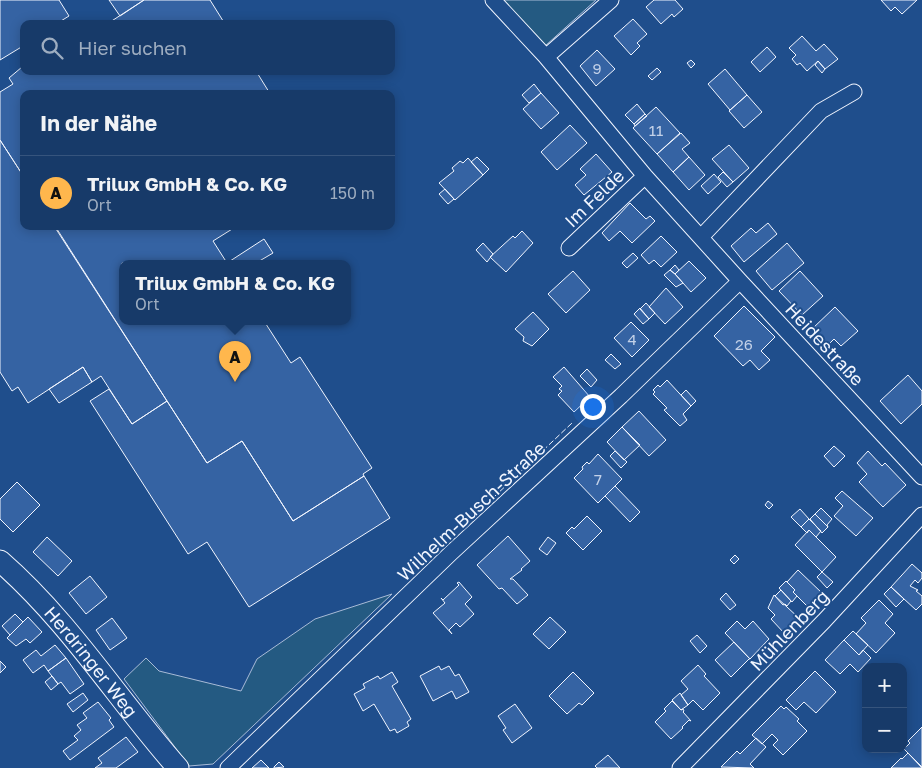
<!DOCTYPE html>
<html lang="de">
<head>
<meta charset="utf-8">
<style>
	body { margin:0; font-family:"Golos Text",sans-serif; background:#20416f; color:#f1f3f6 }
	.controls { position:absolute; right:15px; bottom:15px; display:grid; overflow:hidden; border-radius:10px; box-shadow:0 2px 12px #0003 }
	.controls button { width:45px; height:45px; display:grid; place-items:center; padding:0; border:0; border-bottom:1px solid #36547d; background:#173a69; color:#f1f3f6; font:25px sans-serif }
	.you { position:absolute; left:592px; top:406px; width:18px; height:18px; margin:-12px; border:4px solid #fff; border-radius:50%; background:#1a73e8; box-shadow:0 0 0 8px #1a73e833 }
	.badge { display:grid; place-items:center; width:32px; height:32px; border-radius:50%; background:#ffb74d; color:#111; font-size:16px; font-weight:700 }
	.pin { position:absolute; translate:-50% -41px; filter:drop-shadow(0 1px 2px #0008) }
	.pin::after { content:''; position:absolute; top:26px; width:18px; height:15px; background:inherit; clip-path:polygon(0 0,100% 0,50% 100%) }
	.popup { position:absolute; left:119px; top:260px; width:232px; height:65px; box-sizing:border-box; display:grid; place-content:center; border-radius:10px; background:#173a69; filter:drop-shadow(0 1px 4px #0005); font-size:16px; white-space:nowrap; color:#9eadc0 }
	.popup b { font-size:19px; color:#f1f3f6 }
	.popup::after { content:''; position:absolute; left:50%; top:100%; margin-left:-10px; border:10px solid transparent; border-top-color:#173a69 }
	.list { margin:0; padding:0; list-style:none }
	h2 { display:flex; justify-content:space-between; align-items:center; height:65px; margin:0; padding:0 20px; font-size:21px }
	h2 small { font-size:16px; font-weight:400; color:#9eadc0 }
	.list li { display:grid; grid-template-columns:32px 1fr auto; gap:15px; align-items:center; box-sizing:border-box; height:75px; padding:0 20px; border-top:1px solid #36547d }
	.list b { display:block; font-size:19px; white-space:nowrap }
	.list p { margin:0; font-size:16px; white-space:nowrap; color:#9eadc0 }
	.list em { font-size:16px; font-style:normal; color:#9eadc0 }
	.icon { flex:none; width:28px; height:28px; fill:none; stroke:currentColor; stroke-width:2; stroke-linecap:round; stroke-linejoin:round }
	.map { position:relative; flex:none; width:922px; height:768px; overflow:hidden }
	.search { position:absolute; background:#173a69; box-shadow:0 2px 12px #0003; left:20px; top:20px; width:375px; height:55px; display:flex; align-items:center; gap:12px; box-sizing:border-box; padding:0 18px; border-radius:10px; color:#9eadc0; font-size:19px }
	.panel { position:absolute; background:#173a69; box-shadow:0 2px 12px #0003; left:20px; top:90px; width:375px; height:140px; border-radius:10px }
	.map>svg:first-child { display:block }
</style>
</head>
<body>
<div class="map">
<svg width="922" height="768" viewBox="0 0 922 768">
	<rect width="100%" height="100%" fill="#1f4e8c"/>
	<path fill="#245a82" stroke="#a8bbd7" d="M503,0H596L545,46Z
		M392,594L213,764L189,766L124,679L146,658L159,671L241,691L257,659L315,619Z"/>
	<path fill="#3563a3" stroke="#f2f6ff" d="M0,0H59L69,16L56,24H24L23,46L0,60Z
		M109,0H144L120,16Z
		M144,0H210L225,24H107Z
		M654,0H675L683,9L674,17L672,14L661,24L646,7Z
		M881,0H917L902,14L895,7L891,11Z
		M633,19L647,34L637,43L640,46L631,55L614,36Z
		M802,36L816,51L824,44L838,59L825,69L818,61L807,71L800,63L797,65L792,59L796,55L789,48Z
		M767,47L776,57L760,72L751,62Z
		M597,50L615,69L596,86L580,66Z
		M691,60L695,64L691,68L687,63Z
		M818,61L825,69L822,73L815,65Z
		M22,67L24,71L31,72L256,71L269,92L267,94H24V177L0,140V92L13,84L9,78Z
		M657,68L661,72L652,80L648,76Z
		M725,69L747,95L730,110L708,84Z
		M534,84L541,93L529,103L522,95Z
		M541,93L559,113L541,129L523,109Z
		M747,95L762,112L744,128L729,111Z
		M637,104L645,114L634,124L625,115Z
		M656,107L680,133L657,154L633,128Z
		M645,114L647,116L635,126L634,124Z
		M570,125L587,143L557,170L541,152Z
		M681,133L690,143L682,149L689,157L673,172L657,154Z
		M0,140L24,177V226H55L167,401L132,424L101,376L92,382L83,367L28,403L18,387L12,391L0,372Z
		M729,145L749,168L733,182L712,159Z
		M596,154L612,172L584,195L575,185L586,175L580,169Z
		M477,157L489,169L483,175L471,162Z
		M689,157L705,175L689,190L673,172Z
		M468,158L483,175L455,200L439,183L454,171L452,168L460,161L463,163Z
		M723,172L733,182L727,187L718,177Z
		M714,174L721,182L708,194L701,186Z
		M445,189L454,199L448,204L439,194Z
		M630,203L646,219L650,216L655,221L632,243L620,231L609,241L602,233Z
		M768,223L777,234L744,262L731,246L751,228L756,233Z
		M60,226H237L213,241L227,263H122V321H264L291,363L300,357L372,468L363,474L364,476L293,521L242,441L207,463L56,229Z
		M522,231L533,243L506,272L490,257L513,236L515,238Z
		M661,236L677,252L661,267L654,260L649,264L641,255Z
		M264,239L273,253L256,263H227Z
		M483,243L493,254L487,262L476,250Z
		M787,243L804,263L772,290L756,271Z
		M633,253L638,258L627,268L622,263Z
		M689,261L706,278L691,292L675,274Z
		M675,265L679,270L675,274L670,270Z
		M670,270L675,274L683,283L676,287L664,275Z
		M573,271L590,290L566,313L548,294Z
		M800,271L823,296L802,315L779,291Z
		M666,288L683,307L665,324L649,307Z
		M646,303L655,313L649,319L640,309Z
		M744,306L775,337L761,351L770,360L759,370L750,360L743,366L714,336Z
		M835,307L858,331L841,346L834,339L828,345L812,329Z
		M640,308L649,319L643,324L634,314Z
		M533,312L549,329L532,346L523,341L524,337L515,329Z
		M631,322L649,340L632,357L614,338Z
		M611,354L621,364L615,369L605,360Z
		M83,367L92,382L59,403L49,389Z
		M564,367L590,397L574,412L558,395L562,391L559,389L562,386L553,377Z
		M587,369L597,380L591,387L580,376Z
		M908,375L922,391V404L901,424L880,401Z
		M667,380L691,406L683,414L687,420L680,426L664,410L667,408L653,394L655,392L653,390L658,385L660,387Z
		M109,389L132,424L167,401L207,463L242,441L293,521L364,476L390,518L249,607L207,542L188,554L90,401Z
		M686,390L696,401L691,406L681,395Z
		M639,411L666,440L649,456L622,427Z
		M622,427L640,445L624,460L607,442Z
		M834,446L845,456L834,467L824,456Z
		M615,451L627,462L621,468L610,456Z
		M868,451L882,466L885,463L906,485L883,507L859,482L867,474L857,463Z
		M598,454L622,479L598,503L574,478L583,469L582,467L587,462L589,464Z
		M17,482L40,505L13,532L0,519V499Z
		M615,486L640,512L630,522L605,496Z
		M842,491L873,518L856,536L834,516L843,506L835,498Z
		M768,501L773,505L769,509L765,505Z
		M821,508L832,519L827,525L828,527L815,514Z
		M800,509L809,519L801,527L791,517Z
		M815,514L828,527L822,533L810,519Z
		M587,516L602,531L583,550L566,533L572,527L574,529Z
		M809,519L821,531L816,537L809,530L807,533L801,527Z
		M809,530L836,557L822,572L795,545Z
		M508,536L530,561L521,569L522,570L510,579H513L528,595L517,604L502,588L499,589L477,565Z
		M47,537L72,561L58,576L33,552Z
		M548,537L556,543L547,555L539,549Z
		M735,555L739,559L734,564L730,560Z
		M912,564L922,573V578L918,583L915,580L910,586L918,590L916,591L922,596V604L916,610L891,587Z
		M798,570L823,594L809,608L793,592L795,590L787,582Z
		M822,572L833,582L827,588L817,577Z
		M90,576L107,597L86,614L69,593Z
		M786,581L795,590L793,592L797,596L792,602L779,588Z
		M459,582L472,597L465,604L474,614L460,627L456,623L449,630L452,634L433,613L445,603L441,598L443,600L459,585L457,583Z
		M891,587L904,599L896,607L884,594Z
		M781,590L791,601L787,606L785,604L783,605L775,596Z
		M726,593L736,605L730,610L720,599Z
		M774,595L800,619L785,634L771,619L775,615L768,608Z
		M879,600L893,614L885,623L895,633L876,653L856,634L866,623L861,618Z
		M15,614L23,622L10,635L2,626Z
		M28,617L42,632L30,643L26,639L16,646L7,638Z
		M550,617L566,632L549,649L533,634Z
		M112,618L127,638L110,650L96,630Z
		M737,621L745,629L753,621L769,639L750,659L725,633Z
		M853,631L868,645L859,655L844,640Z
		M697,635L707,646L700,653L690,641Z
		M844,640L859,655L863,650L871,658L858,672L850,664L840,674L825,660Z
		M734,642L750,659H749L731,677L715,660Z
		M55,645L66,658L48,671L44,665L33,673L23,660L36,650L41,656Z
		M66,658L84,684L70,694L61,682L58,684L48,671Z
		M0,661L6,667L0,673Z
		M698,665L706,674L704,676L720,693L703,710L693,700L688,705L681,695L688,689L681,681Z
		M439,666L441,670L449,666L455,676L459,674L469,692L456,699L452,691L433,701L420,676Z
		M815,671L836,692L816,713L804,702L796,710L786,700Z
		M392,672L398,682L392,686L411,719L407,722L409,726L397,733L395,729L390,731L374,704L363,711L354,694L365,688L363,684L378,676L380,679Z
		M573,672L594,693L582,705L579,703L567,714L549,696Z
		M52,676L58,684L51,690L45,682Z
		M83,693L88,700L73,712L67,704Z
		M680,693L688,705L681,710L672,700Z
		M672,701L681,710L683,709L684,711L683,712L691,721L689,720L682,727L683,728L671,739L655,722L666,711L664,709Z
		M98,702L111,718L109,720L114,727L70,760L63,751L78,740L74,736L81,730L77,725L87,718L83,713Z
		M515,704L532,728L512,743L503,730L506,728L498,716Z
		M781,706L784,709L786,707L799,719L797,721L807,731L783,755L773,745L778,740L772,734L762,744L752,735Z
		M922,727V767L904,749L910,743L908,741Z
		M126,737L138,752L116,768H95L102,763L98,758Z
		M756,738L766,747L750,764L754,768L721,767L737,751L740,754Z
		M908,753L922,768H891L901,758L902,759Z
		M608,755L620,768H597L595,766Z
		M261,760L269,768H252Z
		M279,762L284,767L274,768V767Z"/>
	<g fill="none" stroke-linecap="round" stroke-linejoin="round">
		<g stroke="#f2f6ff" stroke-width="17">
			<path id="minor" d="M493,0L546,57L645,176L740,281L922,477
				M546,57L611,0
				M701,237L821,111L854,92
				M569,248L645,176
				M228,768L451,553L621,396L740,281
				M680,768L824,621L922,515"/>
		</g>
		<g stroke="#f2f6ff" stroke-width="23">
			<g id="secondary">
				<path id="s1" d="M0,561C69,621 118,700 178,768"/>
			</g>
		</g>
		<use href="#minor" stroke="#1f4e8c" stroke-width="15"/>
		<use href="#secondary" stroke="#1f4e8c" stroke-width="21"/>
		<path stroke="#f2f6ff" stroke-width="1" stroke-dasharray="6 2.5" stroke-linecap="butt" d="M475,515L572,423"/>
	</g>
	<g text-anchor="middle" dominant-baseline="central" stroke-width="4" stroke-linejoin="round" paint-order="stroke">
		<g font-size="15" fill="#c3d1e8">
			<text x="597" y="68">9</text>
			<text x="656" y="130">11</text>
			<text x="632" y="339">4</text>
			<text x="744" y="344">26</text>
			<text x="598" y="479">7</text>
		</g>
		<g font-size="18" fill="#f2f6ff" stroke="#1f4e8c">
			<text transform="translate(594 198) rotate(-44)">Im Felde</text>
			<text transform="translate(825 344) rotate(47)">Heidestraße</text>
			<text transform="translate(471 511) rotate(-43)">Wilhelm-Busch-Straße</text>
			<text transform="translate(789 630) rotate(-46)">Mühlenberg</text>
			<text stroke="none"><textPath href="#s1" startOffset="136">Herdringer Weg</textPath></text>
		</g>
	</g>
</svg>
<div class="controls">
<button>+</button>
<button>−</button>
</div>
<div class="you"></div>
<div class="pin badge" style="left:235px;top:382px">A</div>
<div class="popup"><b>Trilux GmbH &amp; Co. KG</b>Ort</div>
<div class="search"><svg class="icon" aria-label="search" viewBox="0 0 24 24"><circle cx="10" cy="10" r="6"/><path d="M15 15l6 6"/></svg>Hier suchen</div>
<section class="panel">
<h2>In der Nähe<small></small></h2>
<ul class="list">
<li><span class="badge">A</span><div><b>Trilux GmbH &amp; Co. KG</b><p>Ort</p></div><em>150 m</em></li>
</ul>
</section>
</div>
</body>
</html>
